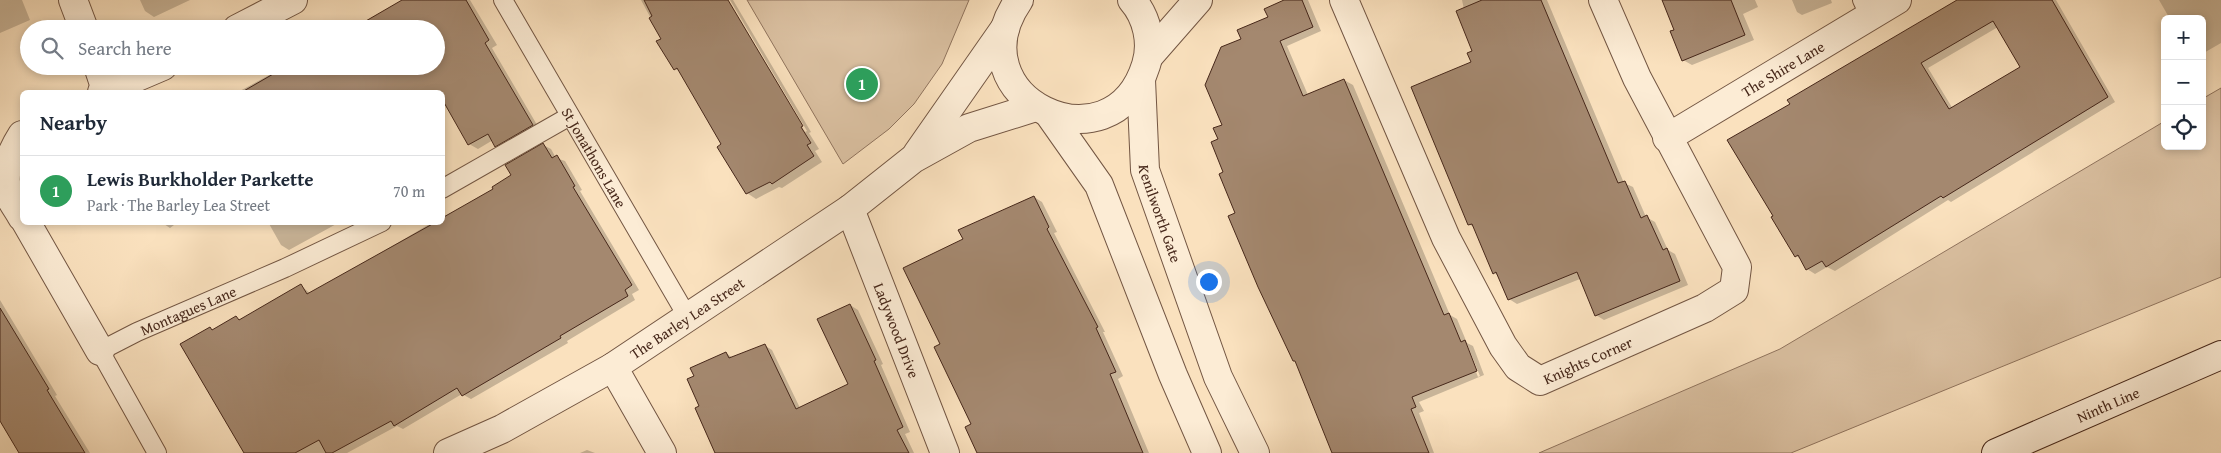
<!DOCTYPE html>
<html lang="en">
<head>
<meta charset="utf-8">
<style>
	body { margin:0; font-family:"Gentium Book Plus",serif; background:#f2f2f3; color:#1f2937 }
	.controls { position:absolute; right:15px; top:15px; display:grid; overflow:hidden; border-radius:8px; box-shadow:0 2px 8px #0003 }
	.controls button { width:45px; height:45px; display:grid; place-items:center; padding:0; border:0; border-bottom:1px solid #e0e1e3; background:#fff; color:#1f2937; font:25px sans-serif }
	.you { position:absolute; left:1208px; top:281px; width:18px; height:18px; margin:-12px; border:4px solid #fff; border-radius:50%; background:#1a73e8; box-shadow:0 0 0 8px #1a73e833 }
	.badge { display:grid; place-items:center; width:32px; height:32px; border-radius:50%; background:#8f2418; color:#fff; font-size:16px; font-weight:700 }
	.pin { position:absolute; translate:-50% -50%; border:2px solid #fff; box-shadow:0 1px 5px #0006 }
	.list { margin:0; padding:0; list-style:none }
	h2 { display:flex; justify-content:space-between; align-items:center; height:65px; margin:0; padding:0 20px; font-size:21px }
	h2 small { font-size:16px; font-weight:400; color:#747a83 }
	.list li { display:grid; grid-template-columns:32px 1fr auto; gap:15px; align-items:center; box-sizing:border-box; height:70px; padding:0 20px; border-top:1px solid #e0e1e3 }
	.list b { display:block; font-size:19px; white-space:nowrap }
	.list p { margin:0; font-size:16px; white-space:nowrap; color:#747a83 }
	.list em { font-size:16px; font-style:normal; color:#747a83 }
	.icon { flex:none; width:28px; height:28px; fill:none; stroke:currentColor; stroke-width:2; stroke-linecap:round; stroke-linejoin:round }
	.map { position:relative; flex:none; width:2221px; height:453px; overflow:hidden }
	.search { position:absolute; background:#fff; box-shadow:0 2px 8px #0003; left:20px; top:20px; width:425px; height:55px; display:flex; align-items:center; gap:12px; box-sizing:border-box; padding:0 18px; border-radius:28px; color:#747a83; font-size:19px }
	.panel { position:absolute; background:#fff; box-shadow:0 2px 8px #0003; left:20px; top:90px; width:425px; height:135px; border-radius:8px }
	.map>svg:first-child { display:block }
</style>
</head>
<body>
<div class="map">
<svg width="2221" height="453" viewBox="0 0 2221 453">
	<rect width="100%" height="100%" fill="#fae1be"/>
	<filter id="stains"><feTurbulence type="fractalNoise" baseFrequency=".004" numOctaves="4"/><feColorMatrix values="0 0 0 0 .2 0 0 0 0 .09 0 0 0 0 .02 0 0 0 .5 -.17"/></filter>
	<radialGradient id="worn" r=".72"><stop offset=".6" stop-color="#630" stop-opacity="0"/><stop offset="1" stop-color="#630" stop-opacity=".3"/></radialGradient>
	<path fill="#dbc1a2" stroke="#90745e" d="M747,0H969L942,64L914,104L889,129L843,164Z
		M2221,88V277L1791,453H1539L1780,349L2165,121V146H2202V99Z"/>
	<path fill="#0003" fill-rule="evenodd" d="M0,0H22L30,20L0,33Z
		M140,0H190L154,17L145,11Z
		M405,0H470L497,45L492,48L540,130L504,150L496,146L493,140L478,149L469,144L442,92H238L286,66L291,69L436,66V29Z
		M641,0H727L805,132L807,131L730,0H733L811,132L809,133L819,149L815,151L822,162L782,188L779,187L756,199L747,193L723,144L681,72L675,69L662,39Z
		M1287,0H1308L1321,31L1287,46L1308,95L1344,80L1353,85L1450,315L1457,319L1467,343L1473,346L1484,375L1419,402L1424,411L1419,413L1434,453H1337L1297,362L1236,213L1225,173L1220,140L1243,39ZM1465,344H1467L1480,376L1478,377Z
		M1462,0H1547L1624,183L1633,187L1646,217L1655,222L1668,250L1675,254L1688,285L1604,320L1596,315L1580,279L1517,304L1509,299L1500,277L1494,273L1475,228L1469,224L1473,52Z
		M1663,0H1755L1758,7L1743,14L1754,40L1692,65L1683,60L1675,30Z
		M1792,0H1831L1832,3L1802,15L1797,12Z
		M1957,0H2056L2115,102L1951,202L1948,200L1835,271L1827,267L1815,274L1807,269L1802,260L1796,256L1792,105L1789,101ZM1998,27L2022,68L1953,109L1928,68Z
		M2159,0H2221V43L2202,54V19H2170Z
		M543,145L551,149L556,158L565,161L582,190L580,191L639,290L632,294L635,300L567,341L568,343L471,399L462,394L403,429L397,426L347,453H245L210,328L214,331L236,318L241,320L301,286L311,294L433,222H442L495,190L513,176Z
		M1034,197L1042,202L1057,232L1054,233L1105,332H1103L1123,376L1118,379L1149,453H978L973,425L941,345L964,240Z
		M161,222H178L170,228Z
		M268,222H340L289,250L281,245Z
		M0,300L57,395L55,396L90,453H20L0,419Z
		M850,305L858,310L883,364L881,365L910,432L905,434L914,453H718L701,407L726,353L733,358L764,345L772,350L800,408L849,384Z
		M587,450L595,453H580Z"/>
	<path fill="#a4886f" stroke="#46271a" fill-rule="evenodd" d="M402,0H466L489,40L485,43L533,125L495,147L488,134L468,145L442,99V92H242L287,66H436V29H352Z
		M644,0H728L803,126L801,127L811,143L807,145L814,156L772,184L770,182L746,194L717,147L721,144L677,68L674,70L656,41L661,39L649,18L652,16Z
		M1284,0H1302L1313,27L1280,41L1303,96L1344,79L1444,315L1449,313L1461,342L1465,340L1477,371L1412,397L1416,407L1411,409L1429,453H1332L1295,361H1293L1258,287L1228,216L1235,213L1219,174L1223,172L1211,142L1218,139L1213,128L1222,125L1205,85L1221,47L1241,39L1237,30L1268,17L1264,9Z
		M1482,0H1541L1618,183L1625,181L1641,218L1647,215L1663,250L1667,248L1680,281L1595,316L1577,272L1508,300L1496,272L1493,274L1472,224L1468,225L1411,87L1471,62L1467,53L1472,51L1456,11Z
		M1662,0H1731L1745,35L1682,61L1670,31L1674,30Z
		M1957,0H2052L2108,97L1943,198L1941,196L1826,267L1822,261L1806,270L1798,255L1795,257L1771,217L1773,216L1727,140L1790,104L1787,100ZM1993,21L2020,67L1949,109L1921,63Z
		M543,143L552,158L557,155L575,186L573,187L632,285L625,290L628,296L560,336L561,338L462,396L457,388L394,426L391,421L332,453H326L319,440L295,453H244L180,344L210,327L212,330L236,316L239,320L301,284L307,294L436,222H442V218L493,189L492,187L511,175L505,165Z
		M1034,196L1049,227L1047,229L1098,327L1096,328L1116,372L1110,374L1143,453H977L965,427L971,424L934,347L940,344L903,268L963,239L958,230Z
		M850,304L876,360L874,361L903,427L897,430L909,453H715L695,408L699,406L687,379L694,376L690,368L726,352L729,358L765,344L796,409L848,384L817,319Z
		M0,308L49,389L47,390L85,453H19L0,421Z"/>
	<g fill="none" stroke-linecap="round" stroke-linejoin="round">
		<g stroke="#735643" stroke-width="20">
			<g id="lane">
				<path id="s1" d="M503,0L687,316"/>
				<path d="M1862,0L1870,17"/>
				<path d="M442,189L570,116"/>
				<path id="s2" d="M157,453L100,351L137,332L285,268L382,222"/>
			</g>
		</g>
		<g stroke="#735643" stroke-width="30">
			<g id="street">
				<path d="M73,0L84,29"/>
				<path d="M1019,0C951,98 1112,175 1146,65C1153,43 1147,17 1132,0"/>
				<path id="s3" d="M1344,0L1446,238L1503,346L1518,367L1540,381L1705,308L1734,290L1737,267L1637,78L1603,0"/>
				<path d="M237,29L293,0"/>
				<path d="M1149,56L1198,0"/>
				<path d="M98,66L106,90"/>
				<path id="s4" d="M1141,80L1145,170L1218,377L1255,453"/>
				<path d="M102,92L163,66"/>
				<path d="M1049,114L1099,185L1173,375L1207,453"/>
				<path d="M22,135C12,151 1,173 8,192C11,201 18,209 22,217"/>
				<path id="s5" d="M1667,138L1897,0"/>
				<path d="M917,154L1005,28"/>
				<path id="s6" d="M850,209L945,453"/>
				<path d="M26,222L100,351"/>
				<path d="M613,367L662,453"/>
				<path id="s7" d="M448,453L502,429L613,367L850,209L913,159L969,128L1036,107"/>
			</g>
		</g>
		<g stroke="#46271a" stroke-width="30">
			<g id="secondary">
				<path id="s8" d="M1996,453L2221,355"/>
			</g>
		</g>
		<use href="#lane" stroke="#fcecd5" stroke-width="18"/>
		<use href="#street" stroke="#fcecd5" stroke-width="28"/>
		<use href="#secondary" stroke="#fcecd5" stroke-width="28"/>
	</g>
	<g text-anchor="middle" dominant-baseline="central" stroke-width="4" stroke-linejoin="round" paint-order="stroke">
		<g font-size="15" fill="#46271a" stroke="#fcecd5">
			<text stroke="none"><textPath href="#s5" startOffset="135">The Shire Lane</textPath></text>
			<text stroke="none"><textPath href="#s1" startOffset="182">St Jonathons Lane</textPath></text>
			<text stroke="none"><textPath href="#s4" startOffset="136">Kenilworth Gate</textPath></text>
			<text stroke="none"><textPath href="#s2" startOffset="214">Montagues Lane</textPath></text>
			<text stroke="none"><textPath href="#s7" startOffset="275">The Barley Lea Street</textPath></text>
			<text stroke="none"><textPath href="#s6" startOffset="130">Ladywood Drive</textPath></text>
			<text stroke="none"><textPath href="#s3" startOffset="485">Knights Corner</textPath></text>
			<text stroke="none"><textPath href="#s8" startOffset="122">Ninth Line</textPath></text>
		</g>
	</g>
	<rect width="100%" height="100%" filter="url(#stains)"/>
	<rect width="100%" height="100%" fill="url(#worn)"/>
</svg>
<div class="controls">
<button>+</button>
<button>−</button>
<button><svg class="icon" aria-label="locate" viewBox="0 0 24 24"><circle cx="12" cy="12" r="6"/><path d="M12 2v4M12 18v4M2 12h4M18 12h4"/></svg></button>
</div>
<div class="you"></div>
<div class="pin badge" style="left:862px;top:84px;background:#2e9e5b">1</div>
<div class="search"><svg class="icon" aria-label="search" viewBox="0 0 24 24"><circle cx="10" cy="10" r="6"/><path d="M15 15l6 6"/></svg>Search here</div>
<section class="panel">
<h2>Nearby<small></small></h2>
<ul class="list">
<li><span class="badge" style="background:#2e9e5b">1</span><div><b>Lewis Burkholder Parkette</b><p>Park · The Barley Lea Street</p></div><em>70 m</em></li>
</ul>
</section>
</div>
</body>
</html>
